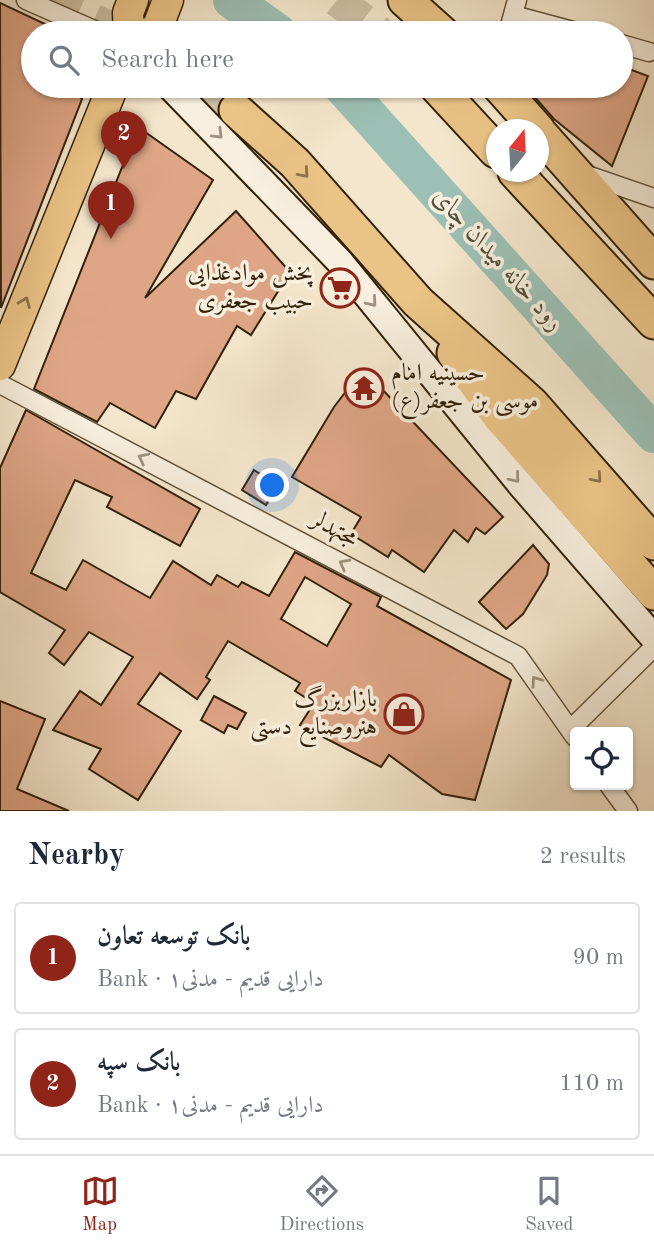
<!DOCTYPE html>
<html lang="en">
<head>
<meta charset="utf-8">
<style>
	body { margin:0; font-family:"Old Standard TT",Amiri,serif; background:#f6f6f7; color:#1f2937 }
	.controls { position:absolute; right:21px; bottom:21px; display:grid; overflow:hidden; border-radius:7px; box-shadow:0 2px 5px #0004 }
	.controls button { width:63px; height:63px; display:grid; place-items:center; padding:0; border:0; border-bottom:2px solid #e0e1e3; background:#fff; color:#1f2937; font:35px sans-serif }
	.compass { position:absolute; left:486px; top:119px; width:63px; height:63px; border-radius:50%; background:#fff; box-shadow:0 2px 5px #0004; rotate:18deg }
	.you { position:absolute; left:273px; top:486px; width:24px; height:24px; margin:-18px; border:5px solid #fff; border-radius:50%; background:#1a73e8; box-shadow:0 0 0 10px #1a73e833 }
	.badge { display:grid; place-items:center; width:46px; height:46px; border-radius:50%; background:#8f2418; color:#fff; font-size:23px; font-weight:700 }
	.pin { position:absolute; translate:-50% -58px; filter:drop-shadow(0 2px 4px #0008) }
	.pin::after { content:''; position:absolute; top:37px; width:24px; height:21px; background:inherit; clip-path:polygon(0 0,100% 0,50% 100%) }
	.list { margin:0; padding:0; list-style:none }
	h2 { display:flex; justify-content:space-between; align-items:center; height:91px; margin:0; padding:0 28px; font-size:30px }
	h2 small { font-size:23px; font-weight:400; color:#747a83 }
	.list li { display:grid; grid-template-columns:46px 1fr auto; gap:21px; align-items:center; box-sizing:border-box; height:112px; margin:0 14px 14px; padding:0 14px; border:2px solid #e0e1e3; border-radius:7px }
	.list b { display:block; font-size:26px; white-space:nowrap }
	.list p { margin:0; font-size:23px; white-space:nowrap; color:#747a83 }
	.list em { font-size:23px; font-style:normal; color:#747a83 }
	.icon { flex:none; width:38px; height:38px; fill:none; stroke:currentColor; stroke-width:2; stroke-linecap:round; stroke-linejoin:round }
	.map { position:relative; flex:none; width:654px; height:811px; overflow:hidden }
	.search { position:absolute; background:#fff; box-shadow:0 2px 5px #0004; left:21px; right:21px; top:21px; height:77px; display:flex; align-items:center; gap:18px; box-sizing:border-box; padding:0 24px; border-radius:38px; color:#747a83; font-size:26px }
	.sheet { height:343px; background:#fff }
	nav { display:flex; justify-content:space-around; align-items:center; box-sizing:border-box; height:98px; border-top:2px solid #e0e1e3; background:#fff; font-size:19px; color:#747a83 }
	nav a { display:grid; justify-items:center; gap:4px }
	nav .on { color:#8f2418 }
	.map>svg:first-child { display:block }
</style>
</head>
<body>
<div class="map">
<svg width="654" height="811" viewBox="0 0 654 811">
	<rect width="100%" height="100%" fill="#f4e6cc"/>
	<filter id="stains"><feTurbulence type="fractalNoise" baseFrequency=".00286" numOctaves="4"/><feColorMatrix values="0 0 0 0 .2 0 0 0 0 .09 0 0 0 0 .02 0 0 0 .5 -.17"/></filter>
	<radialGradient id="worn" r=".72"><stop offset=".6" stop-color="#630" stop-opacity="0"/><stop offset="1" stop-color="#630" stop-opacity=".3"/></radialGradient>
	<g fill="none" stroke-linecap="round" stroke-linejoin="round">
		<path stroke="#9cc0b5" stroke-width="38" d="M232,0L278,33
			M342,86L654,434"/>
	</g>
	<path fill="#dea586" stroke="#322109" stroke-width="2" fill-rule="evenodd" d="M0,3L64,33H33V86H68L82,99L1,308Z
		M621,66L648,76L612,166L554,119L525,86H621Z
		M138,127L213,180L145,298L236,211L290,272L251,335L237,326L196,399L176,391L155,428L110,403L97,422L34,389Z
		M363,369L503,517L485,534L476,528L468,542L454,530L424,572L392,550L388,557L351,534L361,517L292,477L334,407Z
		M26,410L200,509L180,546L107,507L112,497L75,480L31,573L66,590L83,560L150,598L173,561L211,585L217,575L238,587L242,582L269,596L295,552L381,597L377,606L511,680L475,800L442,794L389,755L381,767L300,725L314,703L295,691L300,683L228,641L206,677L210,680L197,699L160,673L138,704L181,731L138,800L89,769L101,749L53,730L80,691L101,705L133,657L89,632L64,665L49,653L65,630L0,592V468ZM305,577L351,604L327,646L281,619Z
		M254,470L278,485L266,505L242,490Z
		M533,545L549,564L547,575L523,614L506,629L479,602Z
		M214,696L246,713L237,729L228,725L224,733L201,720Z
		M0,701L45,719L17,789L69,811H0Z"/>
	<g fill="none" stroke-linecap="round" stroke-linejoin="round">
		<path stroke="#cdbfa5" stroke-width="33" stroke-dasharray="33 17" stroke-linecap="butt" d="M48,0L122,33
			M337,0L380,33
			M203,86L236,110"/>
		<g stroke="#62523a" stroke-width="21">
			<path id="street" d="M26,0L101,33
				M513,15L580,33
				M508,33L517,0
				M621,44L649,52
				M584,174L654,198
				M0,384L518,656L575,737
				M570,730L654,647
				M609,785L628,811"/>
		</g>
		<g stroke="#322109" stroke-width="30">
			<path id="secondary" d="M170,86L340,262L522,486L654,638"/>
		</g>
		<g stroke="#322109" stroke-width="33">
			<path id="primary" d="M129,33L128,13L133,0
				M149,33L157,29L168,0
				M0,365L113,86"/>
		</g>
		<g stroke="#322109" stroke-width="37">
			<path id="highway" d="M405,0L442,33
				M436,86L496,151
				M499,86L538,130
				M236,110L295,163L418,302L531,403L654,543
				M538,131L654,262
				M515,172L654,322
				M454,353L500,417L654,593"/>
		</g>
		<use href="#street" stroke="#f8efde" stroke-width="18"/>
		<use href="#secondary" stroke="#f8efde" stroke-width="26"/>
		<use href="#primary" stroke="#eac386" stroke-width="30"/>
		<use href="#highway" stroke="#eac386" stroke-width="33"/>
	</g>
	<defs><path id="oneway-chevron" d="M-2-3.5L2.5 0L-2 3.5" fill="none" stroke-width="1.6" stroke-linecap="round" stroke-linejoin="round" transform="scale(1.75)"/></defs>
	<g stroke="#9f927e">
		<use href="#oneway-chevron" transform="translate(218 134) rotate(45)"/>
		<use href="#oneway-chevron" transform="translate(372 302) rotate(51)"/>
		<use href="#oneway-chevron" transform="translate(143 458) rotate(-153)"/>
		<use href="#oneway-chevron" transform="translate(515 478) rotate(51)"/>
		<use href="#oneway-chevron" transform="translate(344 564) rotate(-152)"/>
		<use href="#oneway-chevron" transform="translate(536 681) rotate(-125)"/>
	</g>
	<g stroke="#8e7248">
		<use href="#oneway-chevron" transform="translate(304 173) rotate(49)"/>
		<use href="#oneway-chevron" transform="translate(25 302) rotate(-68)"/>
		<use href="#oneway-chevron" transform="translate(597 478) rotate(49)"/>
	</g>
	<defs>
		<g id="supermarket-ring" transform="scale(2.0125)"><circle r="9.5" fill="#f8efde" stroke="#8f2418" stroke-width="1.5"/><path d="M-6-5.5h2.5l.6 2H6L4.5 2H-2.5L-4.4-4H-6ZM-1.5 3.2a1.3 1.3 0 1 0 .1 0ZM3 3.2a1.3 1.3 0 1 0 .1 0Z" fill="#8f2418"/></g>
		<g id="temple-ring" transform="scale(2.0125)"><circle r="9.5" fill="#f8efde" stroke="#8f2418" stroke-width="1.5"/><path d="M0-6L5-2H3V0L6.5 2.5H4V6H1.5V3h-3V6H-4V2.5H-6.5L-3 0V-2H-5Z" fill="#8f2418"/></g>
		<g id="shop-ring" transform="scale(2.0125)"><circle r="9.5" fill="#f8efde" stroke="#8f2418" stroke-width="1.5"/><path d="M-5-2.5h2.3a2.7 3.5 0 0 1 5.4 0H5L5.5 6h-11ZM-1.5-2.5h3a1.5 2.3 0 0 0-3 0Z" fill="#8f2418"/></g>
	</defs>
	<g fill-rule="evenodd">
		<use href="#supermarket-ring" x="340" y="288"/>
		<use href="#temple-ring" x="364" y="388"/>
		<use href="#shop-ring" x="404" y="714"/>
	</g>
	<g text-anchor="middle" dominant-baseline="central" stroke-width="7" stroke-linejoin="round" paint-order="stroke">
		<g font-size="24" fill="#322109" stroke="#f8efde" text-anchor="end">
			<text x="313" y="274">پخش موادغذایی<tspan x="313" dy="28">حبیب جعفری</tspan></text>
			<text x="391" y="374" text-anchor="start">حسینیه امام<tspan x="391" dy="28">موسی بن جعفر(ع)</tspan></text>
			<text x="377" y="700">بازاربزرگ<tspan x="377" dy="28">هنروصنایع دستی</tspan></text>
		</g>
		<g font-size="24" fill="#322109" stroke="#f8efde">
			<text transform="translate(334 530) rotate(28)">مجتهدلر</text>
		</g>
		<g font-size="26" font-style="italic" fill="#52513d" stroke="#f8efde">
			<text transform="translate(498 260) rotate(48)">رود خانه میدان چای</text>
		</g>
	</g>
	<rect width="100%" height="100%" filter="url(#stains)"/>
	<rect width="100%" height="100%" fill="url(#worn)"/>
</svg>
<div class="controls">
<button><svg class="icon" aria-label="locate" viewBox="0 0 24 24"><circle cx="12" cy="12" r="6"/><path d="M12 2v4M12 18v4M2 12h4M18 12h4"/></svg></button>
</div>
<svg class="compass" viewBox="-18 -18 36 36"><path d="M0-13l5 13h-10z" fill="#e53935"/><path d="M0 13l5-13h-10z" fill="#747a83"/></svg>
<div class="you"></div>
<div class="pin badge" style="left:111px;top:239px">1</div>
<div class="pin badge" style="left:124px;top:169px">2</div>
<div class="search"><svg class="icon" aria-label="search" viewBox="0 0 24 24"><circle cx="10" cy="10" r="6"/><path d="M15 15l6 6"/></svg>Search here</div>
</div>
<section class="sheet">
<h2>Nearby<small>2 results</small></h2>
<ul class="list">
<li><span class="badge">1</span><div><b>بانک توسعه تعاون</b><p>Bank · دارایی قدیم - مدنی۱</p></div><em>90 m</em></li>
<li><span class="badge">2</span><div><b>بانک سپه</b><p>Bank · دارایی قدیم - مدنی۱</p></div><em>110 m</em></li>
</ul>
</section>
<nav>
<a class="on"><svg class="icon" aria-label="map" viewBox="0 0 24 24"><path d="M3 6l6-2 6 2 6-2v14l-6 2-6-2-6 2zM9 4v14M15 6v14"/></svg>Map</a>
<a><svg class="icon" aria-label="directions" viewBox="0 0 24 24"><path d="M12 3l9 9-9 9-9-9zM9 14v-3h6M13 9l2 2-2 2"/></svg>Directions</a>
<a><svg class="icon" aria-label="saved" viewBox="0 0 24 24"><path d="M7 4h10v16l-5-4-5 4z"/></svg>Saved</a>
</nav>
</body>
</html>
